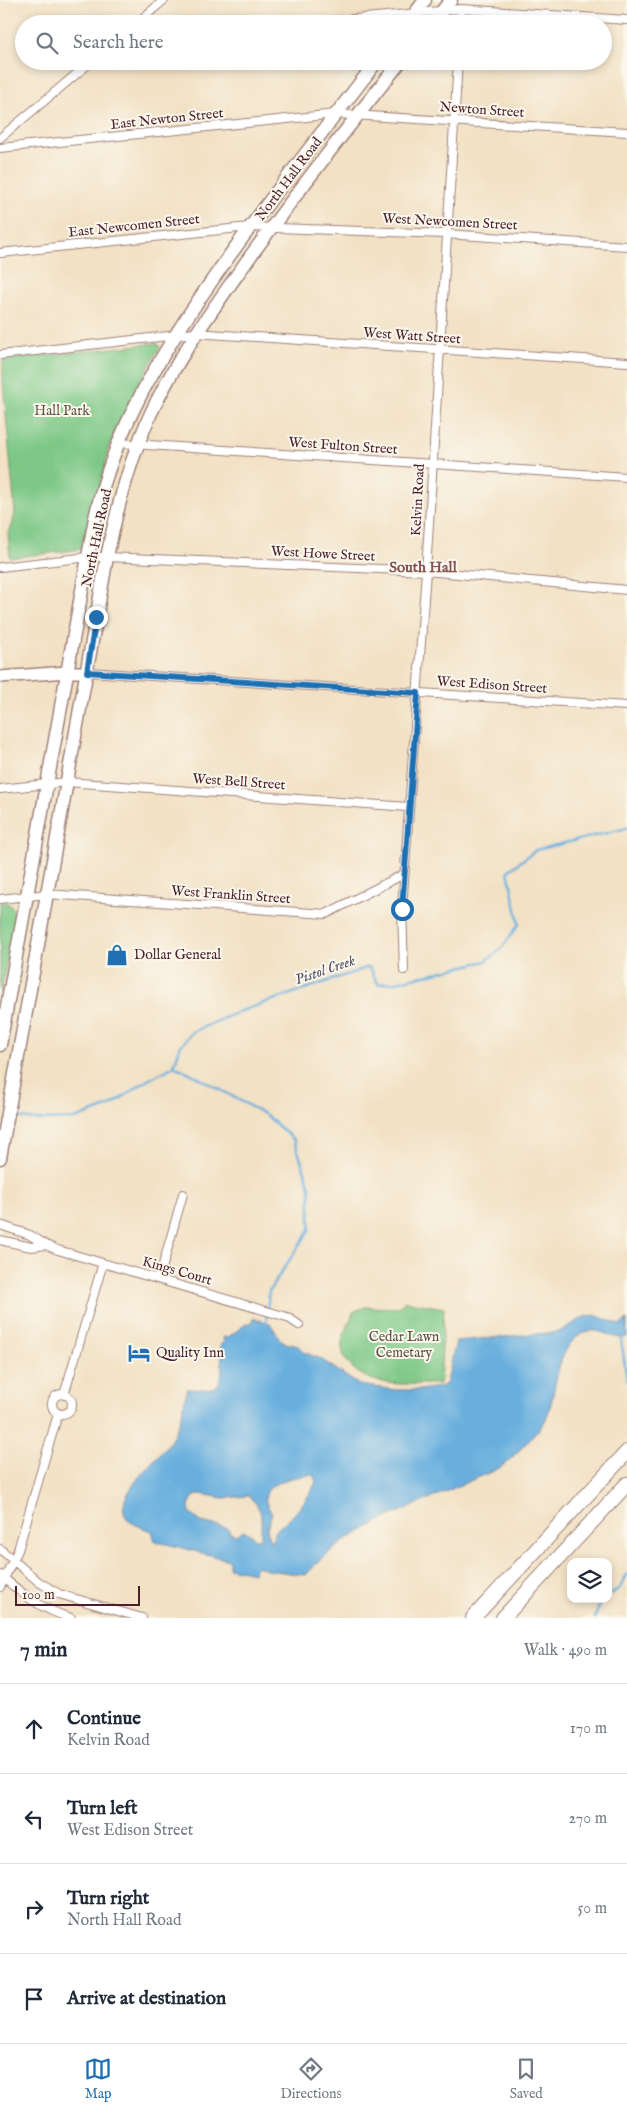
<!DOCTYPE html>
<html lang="en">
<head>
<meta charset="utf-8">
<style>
	body { margin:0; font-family:"IM FELL English",serif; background:#f6f6f7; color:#1f2937 }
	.controls { position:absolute; right:15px; bottom:15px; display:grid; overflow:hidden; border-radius:10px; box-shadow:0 2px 8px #0003 }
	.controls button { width:45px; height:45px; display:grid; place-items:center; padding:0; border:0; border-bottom:1px solid #e0e1e3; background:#fff; color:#1f2937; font:25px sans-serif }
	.scale { position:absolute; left:15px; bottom:12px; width:125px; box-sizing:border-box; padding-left:5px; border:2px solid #4a1f2b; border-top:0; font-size:14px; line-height:18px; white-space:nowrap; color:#4a1f2b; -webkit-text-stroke:4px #fbf7ec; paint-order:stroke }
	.stop { position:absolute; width:15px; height:15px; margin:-11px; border:4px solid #1f6fb2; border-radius:50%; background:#fff }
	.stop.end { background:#1f6fb2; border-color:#fff; box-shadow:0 1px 5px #0008 }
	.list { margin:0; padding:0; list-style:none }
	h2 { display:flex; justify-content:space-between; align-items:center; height:65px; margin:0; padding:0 20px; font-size:21px }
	h2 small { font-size:16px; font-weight:400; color:#747a83 }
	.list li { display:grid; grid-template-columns:32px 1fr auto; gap:15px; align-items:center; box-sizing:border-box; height:90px; padding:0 20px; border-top:1px solid #e0e1e3 }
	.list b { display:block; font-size:19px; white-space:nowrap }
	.list p { margin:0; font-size:16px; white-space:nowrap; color:#747a83 }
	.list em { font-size:16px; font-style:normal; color:#747a83 }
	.icon { flex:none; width:28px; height:28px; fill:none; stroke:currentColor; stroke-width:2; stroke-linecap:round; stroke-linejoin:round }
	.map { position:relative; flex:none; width:627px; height:1618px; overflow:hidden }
	.search { position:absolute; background:#fff; box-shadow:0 2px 8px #0003; left:15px; right:15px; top:15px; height:55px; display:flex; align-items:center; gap:12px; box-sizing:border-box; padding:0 18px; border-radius:28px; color:#747a83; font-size:19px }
	.sheet { height:425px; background:#fff }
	nav { display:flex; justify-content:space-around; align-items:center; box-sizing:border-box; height:70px; border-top:1px solid #e0e1e3; background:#fff; font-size:14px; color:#747a83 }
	nav a { display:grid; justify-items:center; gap:2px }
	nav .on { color:#1f6fb2 }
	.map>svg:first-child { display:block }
</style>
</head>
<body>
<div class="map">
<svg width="627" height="1618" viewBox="0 0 627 1618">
	<rect width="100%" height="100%" fill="#fbf7ec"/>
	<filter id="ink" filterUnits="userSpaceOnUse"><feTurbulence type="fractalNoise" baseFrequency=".02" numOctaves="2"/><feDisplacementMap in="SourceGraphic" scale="10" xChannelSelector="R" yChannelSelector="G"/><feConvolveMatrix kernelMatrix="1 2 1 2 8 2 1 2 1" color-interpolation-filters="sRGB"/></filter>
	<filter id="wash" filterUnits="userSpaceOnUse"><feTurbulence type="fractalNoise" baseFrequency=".0096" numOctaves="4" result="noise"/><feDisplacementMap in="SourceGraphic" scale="20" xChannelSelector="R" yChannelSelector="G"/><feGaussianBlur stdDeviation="1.12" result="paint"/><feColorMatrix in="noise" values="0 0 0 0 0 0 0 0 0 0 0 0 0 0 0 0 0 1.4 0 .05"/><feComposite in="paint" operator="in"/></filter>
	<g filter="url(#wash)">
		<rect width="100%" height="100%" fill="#f2e1c4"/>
		<path fill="#7dc886" stroke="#647458" d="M157,343L160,347L135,391L107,451L108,455L83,549L10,558L8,534L12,526L15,513L3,382V360Z
			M0,902L8,903L16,912L0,998Z
			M405,1301L444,1308L440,1384C409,1383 370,1390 348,1363C343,1356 340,1346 343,1337C345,1329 351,1321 353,1312L365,1307L398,1308Z"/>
		<path fill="#67afde" stroke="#586784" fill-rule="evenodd" d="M595,1315L620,1325L627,1320V1337C613,1342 599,1325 583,1333C553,1349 558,1394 545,1421C541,1429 514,1456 506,1463C496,1472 478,1477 465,1483C413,1508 344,1529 306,1575L267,1570L256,1566L254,1573L229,1568V1560L155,1541L152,1531C146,1529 137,1526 131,1522C104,1503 158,1459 169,1443C180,1426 183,1409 187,1389C194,1389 203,1390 211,1388C227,1385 221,1357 220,1345L224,1342L223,1337L227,1338L246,1324H251L253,1318L270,1323L280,1339L288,1344L297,1345L306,1353L321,1359L359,1385L396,1390H420L444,1386L447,1382L456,1341L559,1332L584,1317ZM308,1475H313L316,1482C311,1493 303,1504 295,1513C287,1522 275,1527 272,1540H269L267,1528L272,1513C270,1510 267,1505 266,1502C261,1482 295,1477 308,1475ZM200,1494L224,1498L248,1496C264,1508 261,1520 261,1538L256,1539L244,1530L236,1535L230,1533L228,1528L201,1522L190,1513L189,1505L193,1497Z"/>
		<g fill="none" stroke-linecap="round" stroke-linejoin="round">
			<path stroke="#67afde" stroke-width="2.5" d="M174,1066L190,1073L266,1115L294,1140L310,1186V1229L269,1291L266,1323
				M11,1113L21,1118L35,1120L75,1119L110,1106L146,1081L174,1066L180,1047L192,1032L238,1012L369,967L378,984L396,982L486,961L501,949L519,924L508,871L536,850L627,828
				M621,1339L627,1380
				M608,1594C619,1593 623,1583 627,1574
				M595,1618L601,1599"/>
		</g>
	</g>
	<g filter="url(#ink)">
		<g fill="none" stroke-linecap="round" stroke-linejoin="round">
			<g stroke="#9e8078" stroke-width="10">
				<path id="street" d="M136,24L164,0
					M301,24L461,9L627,20
					M460,24L461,9
					M0,138L92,61
					M0,148L336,114L627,132
					M0,253L249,227L446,234L627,246
					M0,355L195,333L627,362
					M118,443L627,477
					M0,567L89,557H107L426,571L627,590
					M87,672L627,706
					M0,789L67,782L408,807
					M0,899L47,894L326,914L404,874
					M404,970L402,909L426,571L458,61
					M0,1225L30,1235L46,1245L58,1250L287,1317L299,1325
					M0,1240L31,1247L46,1245
					M159,1279L183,1194
					M52 1404a10 10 0 1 1 20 0a10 10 0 1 1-20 0Z
					M64,1395L103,1263
					M0,1549L39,1582L59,1594L142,1618
					M0,1575C24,1595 40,1609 71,1618
					M0,1587L18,1550L58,1414"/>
			</g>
			<g stroke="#9e8078" stroke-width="14">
				<path id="secondary" d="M0,677L67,672H87"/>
			</g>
			<g stroke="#9e8078" stroke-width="15">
				<path id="primary" d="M407,24L425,0
					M432,24L451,0
					M0,1045L95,518C115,427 161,354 213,279C265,204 322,133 377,61
					M0,1158L107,557C117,507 130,459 151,413C176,360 210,313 244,265C294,196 347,128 401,61"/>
			</g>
			<g stroke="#9e8078" stroke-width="16">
				<path id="highway" d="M473,1618L627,1452
					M503,1618L627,1484"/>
			</g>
			<use href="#street" stroke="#fff" stroke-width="8"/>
			<use href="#secondary" stroke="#fff" stroke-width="11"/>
			<use href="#primary" stroke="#fff" stroke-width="12"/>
			<use href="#highway" stroke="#fff" stroke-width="14"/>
		</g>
	</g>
	<g fill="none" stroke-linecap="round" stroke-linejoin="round" filter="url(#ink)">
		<path stroke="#1f6fb2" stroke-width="6" d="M96,617L87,672L418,693L402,909"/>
	</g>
	<defs>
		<g id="shop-bare" transform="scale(1.725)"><path d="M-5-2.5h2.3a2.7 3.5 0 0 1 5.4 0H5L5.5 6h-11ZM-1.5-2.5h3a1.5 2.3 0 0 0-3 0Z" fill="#1f6fb2" stroke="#fbf7ec" stroke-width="2.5" paint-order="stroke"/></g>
		<g id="hotel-bare" transform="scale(1.725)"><path d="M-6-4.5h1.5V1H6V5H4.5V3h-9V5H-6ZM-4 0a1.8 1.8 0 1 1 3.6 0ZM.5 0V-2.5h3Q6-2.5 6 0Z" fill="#1f6fb2" stroke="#fbf7ec" stroke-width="2.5" paint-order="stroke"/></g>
	</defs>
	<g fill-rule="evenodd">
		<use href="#shop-bare" x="117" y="955"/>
		<use href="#hotel-bare" x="139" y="1353"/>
	</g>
	<g text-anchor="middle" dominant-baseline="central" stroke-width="4" stroke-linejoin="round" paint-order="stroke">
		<g font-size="14" fill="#4a1f2b" stroke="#fbf7ec">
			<text transform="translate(482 110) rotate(4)">Newton Street</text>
			<text transform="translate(167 119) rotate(-6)">East Newton Street</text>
			<text transform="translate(289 179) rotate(-53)">North Hall Road</text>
			<text transform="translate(450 222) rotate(3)">West Newcomen Street</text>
			<text transform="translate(134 226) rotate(-6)">East Newcomen Street</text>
			<text transform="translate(412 336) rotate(4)">West Watt Street</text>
			<text transform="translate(343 446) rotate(4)">West Fulton Street</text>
			<text transform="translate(418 500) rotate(-87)">Kelvin Road</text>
			<text transform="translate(97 538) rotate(-78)">North Hall Road</text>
			<text transform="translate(323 554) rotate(3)">West Howe Street</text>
			<text transform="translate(492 685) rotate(4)">West Edison Street</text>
			<text transform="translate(239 782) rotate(4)">West Bell Street</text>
			<text transform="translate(231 895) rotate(4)">West Franklin Street</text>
			<text transform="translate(177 1271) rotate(16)">Kings Court</text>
		</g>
		<g font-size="14" fill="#595246" stroke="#fbf7ec">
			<text x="62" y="411">Hall Park</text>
			<text x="404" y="1337">Cedar Lawn<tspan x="404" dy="16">Cemetary</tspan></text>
		</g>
		<g font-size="14" fill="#4a1f2b" stroke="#fbf7ec" text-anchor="start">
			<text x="134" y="955">Dollar General</text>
			<text x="156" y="1353">Quality Inn</text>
		</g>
		<g font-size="15" font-weight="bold" fill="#855155" stroke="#fbf7ec">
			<text x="423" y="567">South Hall</text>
		</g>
		<g font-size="15" font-style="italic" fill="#54516a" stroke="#fbf7ec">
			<text transform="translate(325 970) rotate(-19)">Pistol Creek</text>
		</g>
	</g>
</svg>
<div class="controls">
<button><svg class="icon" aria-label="layers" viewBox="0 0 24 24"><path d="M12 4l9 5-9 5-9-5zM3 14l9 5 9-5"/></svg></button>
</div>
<div class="scale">100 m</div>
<div class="stop" style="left:402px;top:909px"></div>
<div class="stop end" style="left:96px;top:617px"></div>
<div class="search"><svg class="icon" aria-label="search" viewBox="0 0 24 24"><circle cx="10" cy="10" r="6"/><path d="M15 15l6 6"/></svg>Search here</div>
</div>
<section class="sheet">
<h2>7 min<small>Walk · 490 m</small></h2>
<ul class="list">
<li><svg class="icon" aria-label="ahead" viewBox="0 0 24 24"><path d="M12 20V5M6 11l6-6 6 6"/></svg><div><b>Continue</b><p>Kelvin Road</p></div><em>170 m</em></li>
<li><svg class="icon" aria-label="left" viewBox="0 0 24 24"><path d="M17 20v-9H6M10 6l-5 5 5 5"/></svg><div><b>Turn left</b><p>West Edison Street</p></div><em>270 m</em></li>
<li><svg class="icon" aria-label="right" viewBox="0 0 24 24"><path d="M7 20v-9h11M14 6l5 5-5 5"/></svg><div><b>Turn right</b><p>North Hall Road</p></div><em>50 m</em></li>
<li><svg class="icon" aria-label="arrive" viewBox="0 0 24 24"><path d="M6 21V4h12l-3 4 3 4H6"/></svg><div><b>Arrive at destination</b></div></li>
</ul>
</section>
<nav>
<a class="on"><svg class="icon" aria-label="map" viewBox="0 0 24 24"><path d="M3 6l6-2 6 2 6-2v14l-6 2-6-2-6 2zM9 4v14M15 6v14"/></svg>Map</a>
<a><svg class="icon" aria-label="directions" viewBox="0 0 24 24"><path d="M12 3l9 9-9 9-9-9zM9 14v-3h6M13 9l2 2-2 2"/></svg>Directions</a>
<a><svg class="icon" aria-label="saved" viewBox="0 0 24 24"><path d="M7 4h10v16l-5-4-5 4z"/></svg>Saved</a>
</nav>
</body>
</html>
